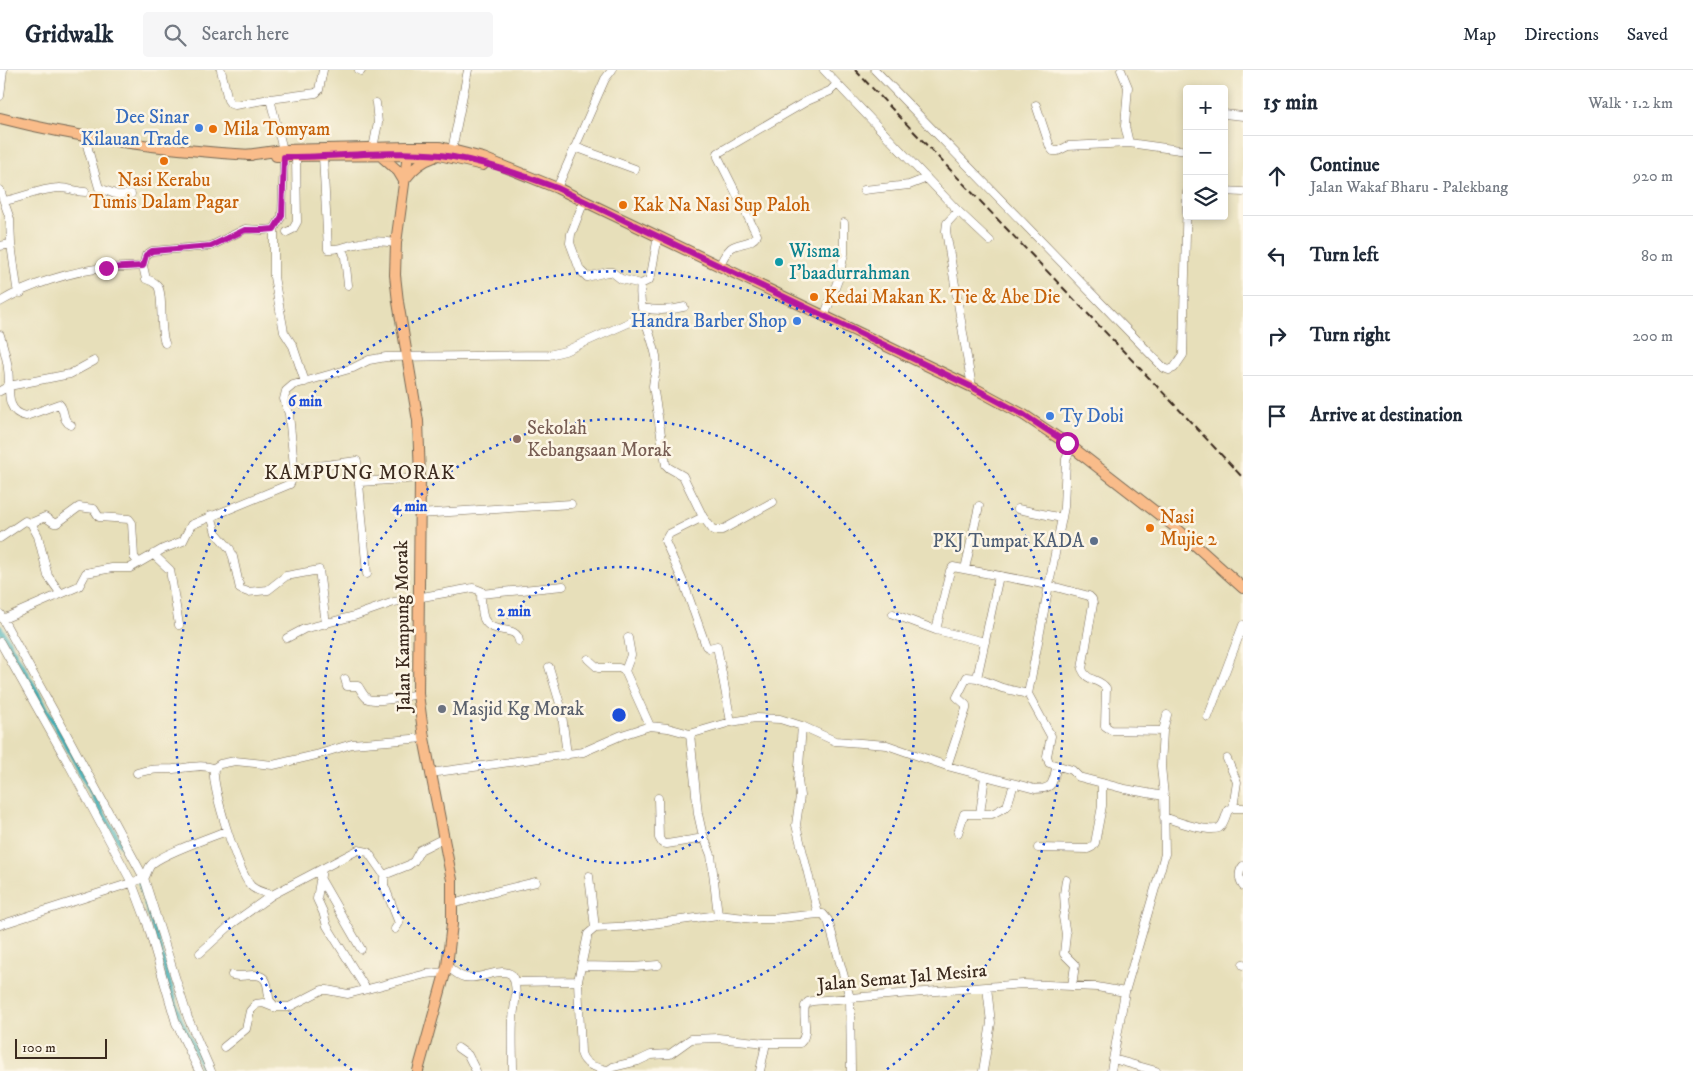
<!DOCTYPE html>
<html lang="en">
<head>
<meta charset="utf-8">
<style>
	body { margin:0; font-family:"IM FELL DW Pica",serif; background:#f6f6f7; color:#1f2937 }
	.controls { position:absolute; right:15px; top:15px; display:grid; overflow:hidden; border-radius:5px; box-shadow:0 2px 8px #0003 }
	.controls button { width:45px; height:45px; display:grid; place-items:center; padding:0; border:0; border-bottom:1px solid #e0e1e3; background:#fff; color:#1f2937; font:25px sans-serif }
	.scale { position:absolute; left:15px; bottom:12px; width:92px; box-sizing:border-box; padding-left:5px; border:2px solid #3b2a1e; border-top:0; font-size:14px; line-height:18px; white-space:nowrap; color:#3b2a1e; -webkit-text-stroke:4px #fcf5e5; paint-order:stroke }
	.stop { position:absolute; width:15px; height:15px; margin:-11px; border:4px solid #b5179e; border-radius:50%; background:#fff }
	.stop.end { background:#b5179e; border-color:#fff; box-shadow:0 1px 5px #0008 }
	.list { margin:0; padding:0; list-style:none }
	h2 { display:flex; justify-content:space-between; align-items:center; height:65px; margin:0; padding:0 20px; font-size:21px }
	h2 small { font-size:16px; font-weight:400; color:#747a83 }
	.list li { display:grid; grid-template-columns:32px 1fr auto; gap:15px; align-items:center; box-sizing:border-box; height:80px; padding:0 20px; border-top:1px solid #e0e1e3 }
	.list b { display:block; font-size:19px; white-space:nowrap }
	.list p { margin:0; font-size:16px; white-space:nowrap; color:#747a83 }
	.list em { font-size:16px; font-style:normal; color:#747a83 }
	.icon { flex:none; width:28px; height:28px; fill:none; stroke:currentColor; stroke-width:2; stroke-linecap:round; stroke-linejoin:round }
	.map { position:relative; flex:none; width:1243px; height:1001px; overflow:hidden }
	header { display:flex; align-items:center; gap:30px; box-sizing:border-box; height:70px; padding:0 25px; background:#fff; border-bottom:1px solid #e0e1e3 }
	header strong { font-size:24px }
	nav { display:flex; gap:28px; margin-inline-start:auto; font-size:18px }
	.search { width:350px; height:45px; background:#f6f6f7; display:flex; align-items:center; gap:12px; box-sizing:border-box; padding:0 18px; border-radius:5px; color:#747a83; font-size:19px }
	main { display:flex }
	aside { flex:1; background:#fff }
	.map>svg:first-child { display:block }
</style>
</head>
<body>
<header>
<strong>Gridwalk</strong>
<div class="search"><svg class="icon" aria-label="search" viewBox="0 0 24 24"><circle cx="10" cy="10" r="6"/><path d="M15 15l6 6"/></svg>Search here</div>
<nav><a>Map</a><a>Directions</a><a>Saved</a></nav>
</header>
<main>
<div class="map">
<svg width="1243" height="1001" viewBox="0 0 1243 1001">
	<rect width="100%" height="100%" fill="#fcf5e5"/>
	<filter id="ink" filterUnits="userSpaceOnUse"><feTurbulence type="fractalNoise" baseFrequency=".02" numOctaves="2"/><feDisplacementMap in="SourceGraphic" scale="10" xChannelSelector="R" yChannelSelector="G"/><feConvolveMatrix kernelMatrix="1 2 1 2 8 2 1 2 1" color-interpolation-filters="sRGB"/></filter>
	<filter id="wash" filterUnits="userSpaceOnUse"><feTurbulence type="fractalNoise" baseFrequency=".0096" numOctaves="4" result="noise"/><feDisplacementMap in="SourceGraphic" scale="20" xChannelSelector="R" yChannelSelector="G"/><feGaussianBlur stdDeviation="1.12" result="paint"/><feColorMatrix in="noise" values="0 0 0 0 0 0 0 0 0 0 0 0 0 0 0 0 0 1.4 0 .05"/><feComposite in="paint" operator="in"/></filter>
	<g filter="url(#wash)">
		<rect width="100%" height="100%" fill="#e7dfba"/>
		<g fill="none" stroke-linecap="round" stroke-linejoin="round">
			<path stroke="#3daeb6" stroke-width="6" d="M0,558L69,679L103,744L126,782
				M139,807L179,947L205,1001"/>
		</g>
	</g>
	<g filter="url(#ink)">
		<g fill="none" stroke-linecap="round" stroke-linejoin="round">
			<g stroke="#776955" stroke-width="9">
				<path id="minor" d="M221,0L228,30L231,34L235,35L270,29L283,80
					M359,0L361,1
					M824,0L958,141L947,153L946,161L972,317
					M875,0L1164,298L1169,300L1174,298L1183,285L1187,122
					M1121,0L1128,17L1125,56L1129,73
					M0,26L3,0
					M270,29L316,23L319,20L323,0
					M1036,35L1050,77L1053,81H1058L1068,76L1129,73L1187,81
					M1224,44L1243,46
					M87,66L88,79L99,118L118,125L131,124
					M575,77L635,99
					M373,78L378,53L376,33
					M451,85L468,0
					M323,86L328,179C339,180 349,175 360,173C372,170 384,171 396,173
					M284,87L282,146L274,159V207L284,262L293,276L305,312
					M557,118L605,9L612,0
					M0,120L10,149L11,174
					M864,120L909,115L927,108
					M1224,121L1243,122
					M4,131C22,128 39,119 58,118C67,117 76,122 85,122
					M584,131L571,164L570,173L580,200L587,207L607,202H612L621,209L641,214
					M958,141L990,171
					M287,162L293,159L297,152L296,87
					M658,166L651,205L649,210L641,214C637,238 651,262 656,286C658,299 654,304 653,316L666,395L669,398L683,406L703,447L713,460H722L773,432
					M0,176L11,174L17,218L21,223
					M342,178L345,187L348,215
					M143,196L146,209C150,210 154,212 157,215C164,222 159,260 165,273
					M720,196C722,189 726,183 731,178C740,172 751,175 757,165L718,87V83L807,31L830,21L837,14
					M0,232C28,215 74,200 107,198C119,197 131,197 143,196L146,185L152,181L211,176L245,159L263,160L274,159
					M643,238C657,241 669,241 684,237
					M824,247L838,210L844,184V153
					M0,265C3,276 7,288 8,299C11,316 3,342 26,346L59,334C66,340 61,350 71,355
					M0,321L9,316L70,304L94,291
					M1072,377L1066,389L1064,437L1028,624L1051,666L1047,686L1049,693L1072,700L1079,707L1125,719L1164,726
					M294,399L357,391L367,504
					M360,412L420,408
					M1018,439L1062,448
					M419,444L571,434
					M211,445L216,463L230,479L233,487L240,519L248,522L268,520L286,506L319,500L326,554
					M703,447L669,464L665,471L684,514L706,576L709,578L717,576L731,652
					M31,453L45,447L54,453H57L79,437L94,439L99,447L129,449L132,453L134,487L139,493
					M0,468L25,451L31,453L38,466L48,506L61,524
					M153,484L170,500L179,555
					M965,499L979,436
					M481,524L563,516
					M0,544L67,665L144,808L188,948L211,1001
					M893,544L936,560L985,572
					M3,549L79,516L86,503L112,498H130L163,479L183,471L191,455L290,414L294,405V396L289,344L284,329L286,321L293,315L353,298L369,290L386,287L549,285L565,281L644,246
					M936,560L950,501L953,497L1048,515L1089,526L1092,529L1093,534L1082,599C1087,612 1099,608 1106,618L1105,656L1111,660L1163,661
					M287,568L304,559L354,546L394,532L473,518L481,521C481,529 481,541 484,549C492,566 517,554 519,571
					M0,572L67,691L132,813L147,853L176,953L199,1001
					M588,589L598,598H619L625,601L650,656
					M549,597L561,637L567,685
					M625,601L631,585L628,568
					M977,608L999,506
					M345,609L347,616H358C361,620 364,627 368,629C380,633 406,626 418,624
					M1208,647L1243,555
					M802,656L798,710L800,726L796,755L818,844
					M690,664L698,744L702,762L711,785L718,845
					M1227,689L1237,712L1233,738
					M947,696L966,639V635L957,627L967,607L977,608L1002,618L1028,624
					M137,703C149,699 160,699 173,699C188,698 200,694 214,698
					M430,703L583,682L622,665L650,656L668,658L690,664L731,652L755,648L780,649L802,656L835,671L887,675L947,696L1035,719C1055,719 1052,712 1057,696
					M658,728L659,768L662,773L667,774L704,768
					M980,744L985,706
					M1164,747C1175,751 1208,763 1219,758C1224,755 1226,745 1228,740L1233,738H1243
					M958,763L964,744H992L1007,736L1014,714
					M1038,778L1088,779L1092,777L1095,773L1102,736V713
					M1243,796C1238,802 1239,810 1243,816
					M322,799L317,829L323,842L327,856L366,919
					M384,805V815L399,853L395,859
					M589,806L595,858
					M320,808L361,879
					M1066,810L1064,824L1065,838L1063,847L1066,864L1064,884L1075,895L1072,916
					M272,825C265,823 256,821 251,816C238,802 211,716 214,698L220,694L235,691L273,695L316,685L352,674L424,668
					M453,834L490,823L536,812
					M0,855L134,812L145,807C147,803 148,799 150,796C158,785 212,767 226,761
					M200,883L233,853L272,825L358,780L368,782L384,805L409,795L414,791L420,780L444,768
					M1243,895V894
					M447,896C452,900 458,906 464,907C479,911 500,896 512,905C519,919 514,934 513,949C512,966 513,984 513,1001
					M581,896L634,897L658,895
					M232,905C241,908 252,903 260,906C270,909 267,924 270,931C272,933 274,935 275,937
					M515,912L578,911
					M224,977L246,959L250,941L256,934L263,933L273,937H289L322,920H327L348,924L426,904L446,902
					M458,978L468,985L476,1001
					M1113,989L1156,1001
					M607,1000C595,997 585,996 581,983L578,911L588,864L595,858L637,856L718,845L754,849H772L818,844H823L828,850L850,928L851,1001
					M607,1001L613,997L638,991L651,985L670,984L691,969L718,968L766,973H800C810,964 802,948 805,936L808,932L813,931L1023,914L1097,917L1125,922
					M760,1001L766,973
					M983,1001L991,953L987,917
					M1111,1001L1125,922L1165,784L1164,726L1161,696L1163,661L1167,645"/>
			</g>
			<g stroke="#776955" stroke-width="12">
				<path id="major" d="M0,48C82,69 167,80 251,85
					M409,77L396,173L395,205L398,232L418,351L420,408L418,624L424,668L452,810V854L447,896L418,1001
					M247,85L283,80L409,77H440L483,88L557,118L972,317L1024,345L1072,377L1175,457L1243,518
					M380,85L398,101L404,111
					M276,86L439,85L483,95
					M406,108C414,97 422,91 434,87"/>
			</g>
			<use href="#minor" stroke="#fff" stroke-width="8"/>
			<use href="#major" stroke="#f9bc8a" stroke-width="10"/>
			<path stroke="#3b2a1e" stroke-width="2" stroke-dasharray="8 4" stroke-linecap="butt" d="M855,0L1173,333L1243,408"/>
		</g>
	</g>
	<g fill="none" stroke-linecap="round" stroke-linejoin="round" filter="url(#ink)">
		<path stroke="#b5179e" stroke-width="6" d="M106,198L143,196L146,185L152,181L211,176L245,160H263L274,159L282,146L284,87C334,87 391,80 440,85C480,90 520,104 557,118L972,317L1024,345L1067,373"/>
	</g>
	<g fill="none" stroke="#1d4ed8" stroke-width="2.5" stroke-dasharray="2.5 5">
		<circle cx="619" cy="645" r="148"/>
		<circle cx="619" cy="645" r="296"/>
		<path d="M352 1000A444 444 0 1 1 886 1000"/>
	</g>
	<g fill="#3f7fe0" stroke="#fcf5e5" stroke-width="2">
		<circle cx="199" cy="58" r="5"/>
		<circle cx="797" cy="251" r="5"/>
		<circle cx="1050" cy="346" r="5"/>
	</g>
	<g fill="#e8710a" stroke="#fcf5e5" stroke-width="2">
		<circle cx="213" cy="59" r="5"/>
		<circle cx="164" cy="91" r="5"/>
		<circle cx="623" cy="135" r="5"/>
		<circle cx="814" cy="227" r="5"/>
		<circle cx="1150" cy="458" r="5"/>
	</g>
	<circle fill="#0f9aa8" stroke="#fcf5e5" stroke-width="2" cx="779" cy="192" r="5"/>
	<circle fill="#8d6e63" stroke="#fcf5e5" stroke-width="2" cx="517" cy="369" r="5"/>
	<circle fill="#5c6f8a" stroke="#fcf5e5" stroke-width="2" cx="1094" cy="471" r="5"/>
	<circle fill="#6b7280" stroke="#fcf5e5" stroke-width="2" cx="442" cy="639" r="5"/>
	<g text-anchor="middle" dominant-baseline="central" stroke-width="5" stroke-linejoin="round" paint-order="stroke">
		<g font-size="19" fill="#366cbe" stroke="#fcf5e5" text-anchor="end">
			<text x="189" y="47">Dee Sinar<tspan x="189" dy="22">Kilauan Trade</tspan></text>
			<text x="787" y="251">Handra Barber Shop</text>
			<text x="1060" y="346" text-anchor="start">Ty Dobi</text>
		</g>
		<g font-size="19" fill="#c56008" stroke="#fcf5e5" text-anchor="start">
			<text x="223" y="59">Mila Tomyam</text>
			<text x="164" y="110" text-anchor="middle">Nasi Kerabu<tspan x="164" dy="22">Tumis Dalam Pagar</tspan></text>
			<text x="633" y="135">Kak Na Nasi Sup Paloh</text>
			<text x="824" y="227">Kedai Makan K. Tie &amp; Abe Die</text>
			<text x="1160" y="447">Nasi<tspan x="1160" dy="22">Mujie 2</tspan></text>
		</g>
		<g font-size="19" fill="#0d838f" stroke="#fcf5e5" text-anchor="start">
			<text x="789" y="181">Wisma<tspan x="789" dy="22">I’baadurrahman</tspan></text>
		</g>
		<g font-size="19" fill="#785e54" stroke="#fcf5e5" text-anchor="start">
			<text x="527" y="358">Sekolah<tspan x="527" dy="22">Kebangsaan Morak</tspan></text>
		</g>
		<g font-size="19" fill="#4e5e75" stroke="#fcf5e5" text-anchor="end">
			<text x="1084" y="471">PKJ Tumpat KADA</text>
		</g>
		<g font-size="19" fill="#3b2a1e" stroke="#fcf5e5">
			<text transform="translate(403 556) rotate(-91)">Jalan Kampung Morak</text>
			<text transform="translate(902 908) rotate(-5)">Jalan Semat Jal Mesira</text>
		</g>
		<g font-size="19" fill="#5b616d" stroke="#fcf5e5" text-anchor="start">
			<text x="452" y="639">Masjid Kg Morak</text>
		</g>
		<g font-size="20" letter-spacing="1" fill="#3b2a1e" stroke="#fcf5e5">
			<text x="360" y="403">KAMPUNG MORAK</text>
		</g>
	</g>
	<circle cx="619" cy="645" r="8" fill="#1d4ed8" stroke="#fcf5e5" stroke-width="2.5"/>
	<g font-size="15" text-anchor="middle" font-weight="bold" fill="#1d4ed8" stroke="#fcf5e5" stroke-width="5" stroke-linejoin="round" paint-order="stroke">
		<text x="305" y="336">6 min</text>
		<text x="410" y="441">4 min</text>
		<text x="514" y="546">2 min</text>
	</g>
</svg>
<div class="controls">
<button>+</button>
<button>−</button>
<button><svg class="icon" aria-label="layers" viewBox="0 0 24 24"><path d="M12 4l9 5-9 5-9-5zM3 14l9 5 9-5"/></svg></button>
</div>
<div class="scale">100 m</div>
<div class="stop" style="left:1067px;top:373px"></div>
<div class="stop end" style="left:106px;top:198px"></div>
</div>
<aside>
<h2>15 min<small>Walk · 1.2 km</small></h2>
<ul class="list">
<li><svg class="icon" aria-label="ahead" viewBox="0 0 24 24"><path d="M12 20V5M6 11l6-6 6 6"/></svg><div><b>Continue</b><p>Jalan Wakaf Bharu - Palekbang</p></div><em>920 m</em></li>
<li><svg class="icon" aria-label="left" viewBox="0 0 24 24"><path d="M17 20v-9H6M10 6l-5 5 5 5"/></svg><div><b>Turn left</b></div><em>80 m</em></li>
<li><svg class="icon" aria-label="right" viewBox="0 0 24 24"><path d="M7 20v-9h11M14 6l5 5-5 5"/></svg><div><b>Turn right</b></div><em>200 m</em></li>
<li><svg class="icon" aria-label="arrive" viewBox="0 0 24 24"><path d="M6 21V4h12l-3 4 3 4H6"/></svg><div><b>Arrive at destination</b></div></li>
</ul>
</aside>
</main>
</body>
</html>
